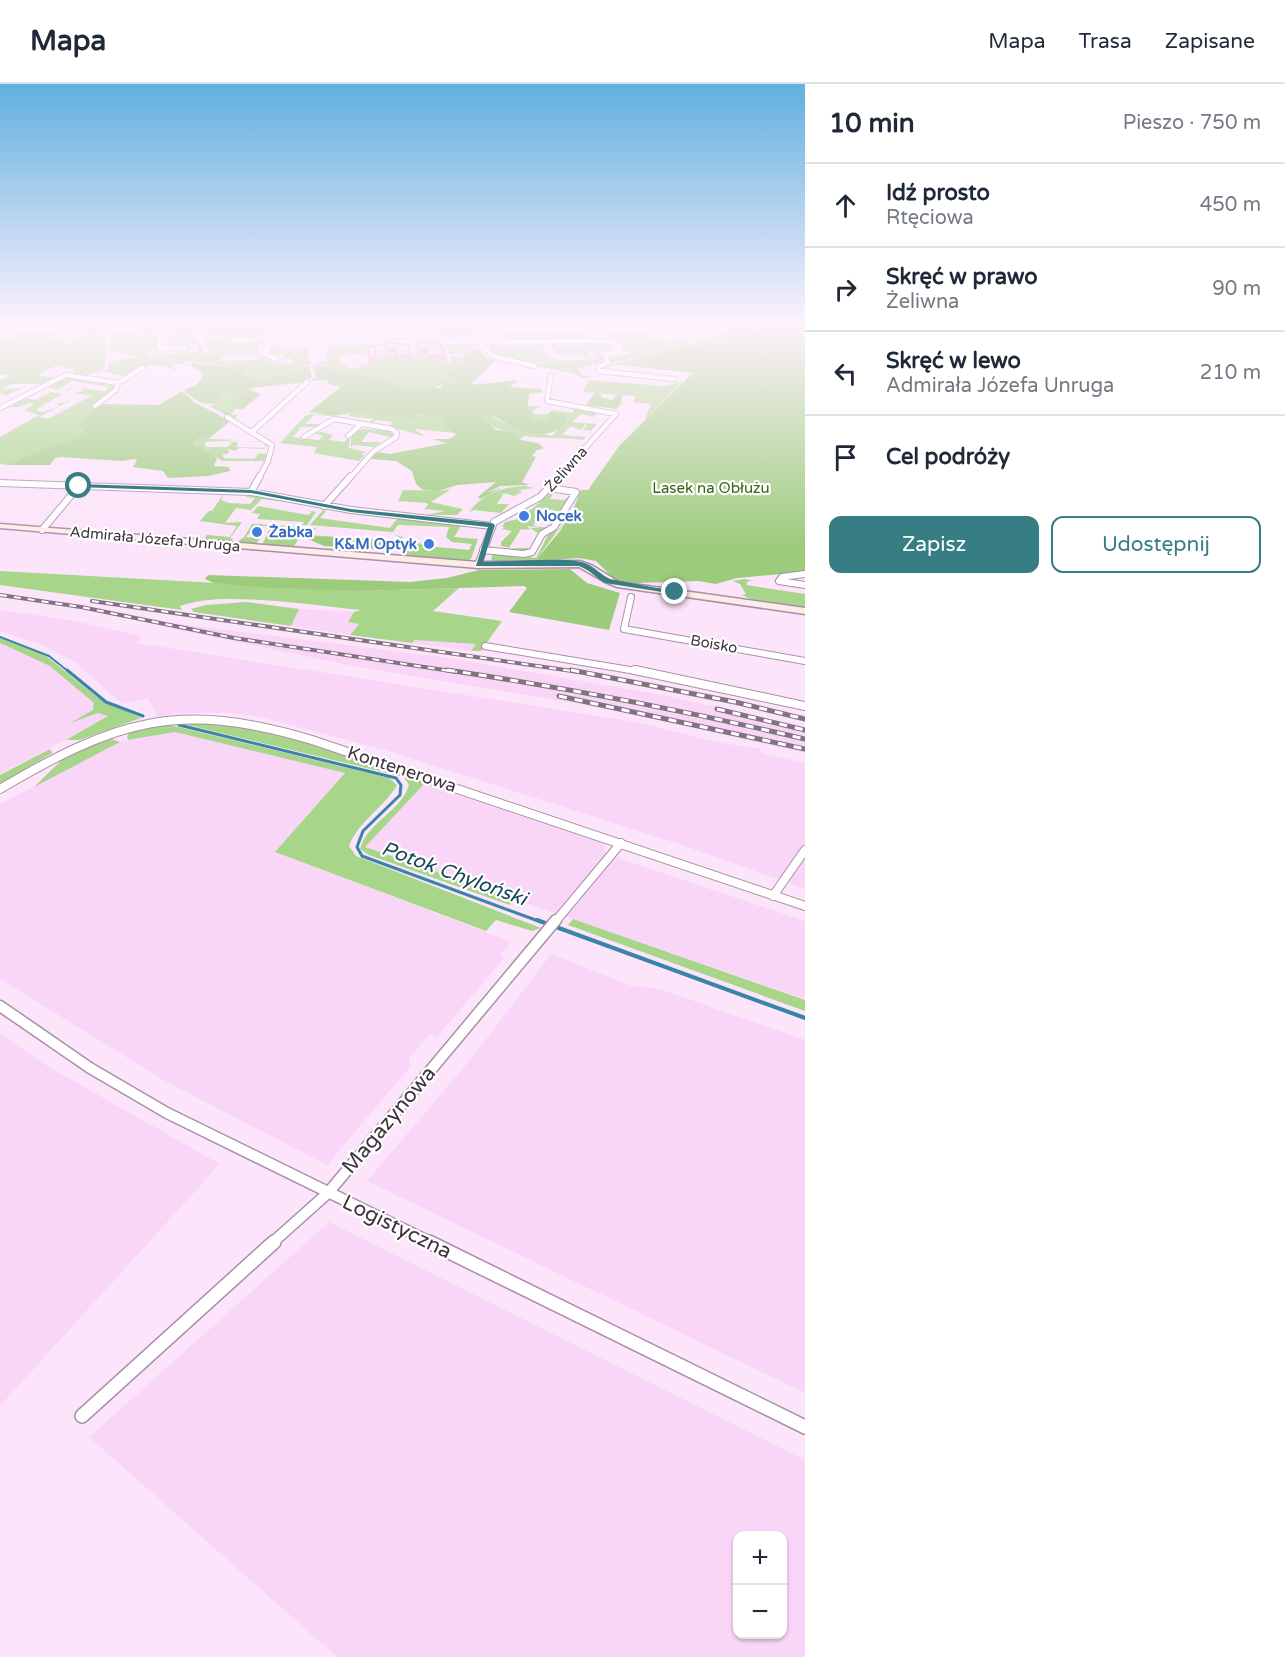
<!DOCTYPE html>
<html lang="pl">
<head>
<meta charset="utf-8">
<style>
	body { margin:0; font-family:"Varela Round",sans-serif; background:#f2f2f3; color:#1f2937 }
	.controls { position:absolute; right:18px; bottom:18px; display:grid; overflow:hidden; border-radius:12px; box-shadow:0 2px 4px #0004 }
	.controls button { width:54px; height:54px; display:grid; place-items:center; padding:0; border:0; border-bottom:2px solid #e0e1e3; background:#fff; color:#1f2937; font:30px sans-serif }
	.stop { position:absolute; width:18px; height:18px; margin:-14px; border:4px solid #367e83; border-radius:50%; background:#fff }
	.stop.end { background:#367e83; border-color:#fff; box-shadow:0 2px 6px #0008 }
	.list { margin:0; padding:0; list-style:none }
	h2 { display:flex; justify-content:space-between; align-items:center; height:78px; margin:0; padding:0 24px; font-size:26px }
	h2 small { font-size:20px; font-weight:400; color:#747a83 }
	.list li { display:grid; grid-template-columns:39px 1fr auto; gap:18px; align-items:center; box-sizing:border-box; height:84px; padding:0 24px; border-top:2px solid #e0e1e3 }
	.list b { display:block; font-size:22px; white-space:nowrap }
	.list p { margin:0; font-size:20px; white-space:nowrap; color:#747a83 }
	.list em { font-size:20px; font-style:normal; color:#747a83 }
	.actions { display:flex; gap:12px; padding:18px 24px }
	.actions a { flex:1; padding:14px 0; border:2px solid #367e83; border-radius:12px; text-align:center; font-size:21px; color:#367e83 }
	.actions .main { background:#367e83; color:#fff }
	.icon { flex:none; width:33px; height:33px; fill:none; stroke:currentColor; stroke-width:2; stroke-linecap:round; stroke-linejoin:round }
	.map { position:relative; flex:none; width:805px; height:1573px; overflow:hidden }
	header { display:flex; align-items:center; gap:36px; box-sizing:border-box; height:84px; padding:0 30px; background:#fff; border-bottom:2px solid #e0e1e3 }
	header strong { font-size:28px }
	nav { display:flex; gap:33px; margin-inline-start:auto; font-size:21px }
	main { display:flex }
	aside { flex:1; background:#fff }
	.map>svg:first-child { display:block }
</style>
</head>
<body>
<header>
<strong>Mapa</strong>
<nav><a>Mapa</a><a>Trasa</a><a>Zapisane</a></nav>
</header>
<main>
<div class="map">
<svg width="805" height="1573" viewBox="0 0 805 1573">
	<rect width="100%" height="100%" fill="#fce4fa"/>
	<path fill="#f9d6f7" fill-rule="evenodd" d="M299,525L354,528L348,538L359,539L350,551L291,542Z
		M0,526L75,537L141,552L137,559L636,638L716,658L760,665L762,669L805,679V805L682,761L388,667L302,644L260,633L233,629H182L158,633L147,614L122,620L76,579L42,561L0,547Z
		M171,539L448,574L663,611L805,643V669L615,626L349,581L166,543Z
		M415,556L477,560L471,567L412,559Z
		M0,559L50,582L111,632L0,690Z
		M175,648L345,689L276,768L511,858L500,871L504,874L437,953L430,950L409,974L410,983L327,1081L165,997L0,895V720L120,658Z
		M424,700L600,758L604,762V767L621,775L805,837V915L364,763Z
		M551,870L632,902L660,905L805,956V1309L367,1097L471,975Z
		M0,949L49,983L220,1080L0,1322Z
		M329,1138L805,1376V1573H337L89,1353ZM738,1452H782V1550H738Z"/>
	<path fill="#a7d589" d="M98,242H108V245L112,246H143L142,251L145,245H140V242H156C164,255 153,274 139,273C130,272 119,267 111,265L110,253Z
		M165,242H200L197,244L199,245L196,257L201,260L203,269H210L204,258L206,256L229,255L223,259L256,258L253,255L266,257H259L265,258L259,260L258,271H225L220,277L259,276L256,273L268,272L272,275L264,280L273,276L277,277L272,279H295L291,274L279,277L285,272L269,270L271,261L280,260L275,264H309L308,277L313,278L289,290L272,292L264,297L242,288V285L181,276L186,281L171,279L177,287L165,282L149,281L127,293L103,287L87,293L107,286L109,278L149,272L170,275L151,271L156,265H161L156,271L198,268V262H191L190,268H185L190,261L168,262L169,245L187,244Z
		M201,242L207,244L270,242L269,253L205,254L208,248L201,246Z
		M721,242H731L696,254L701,255L741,242H786L778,252L746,245L741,247L742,250L727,255L726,258L679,263L606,281L610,278L608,271L612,273L634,269L627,268L618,258L624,259L625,256L631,268L627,257L629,256L601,252L598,247L609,245L610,247H606V249L638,248L630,244L659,251L649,253L670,259L676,255L692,260L699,257L689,254Z
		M90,244L95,245L106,254L105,285L84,292L74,290V286L56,282L37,291L55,294C33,308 17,292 1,306L22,304L7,311L0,309V296L10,292L0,290V256L7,257L12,249H5L0,256L1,249L68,247L59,248L53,256L72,259L79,247Z
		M568,244L571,249L569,244L587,246L592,255L506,257L503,247L565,248Z
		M483,258L489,264L496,259L495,263H535L530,259L542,260L549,274L545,282L551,274H556L555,277L598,275L594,266L587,267L591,275L583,273L580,266L581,271H560L554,267L551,260L558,259L553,262L584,263L579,259H589L593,266L590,259H611L614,265L608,269L596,266L604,275L600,278L606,277L578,285L581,291L592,292L584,295L572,289L535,282L537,279L514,274L510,276L493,271Z
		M371,260L374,266L386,268L365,267V270L339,271L340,280H352L342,281L356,285L363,281L354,280L376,279L378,270L396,269L397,277H411V269H426L428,277H443L441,262L446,265L448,277L442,280L451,278L450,272L463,274L462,270H449L446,260L472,262L480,266L466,267L463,276L448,287L450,294L456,297L432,304L397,302L383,293L351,291L329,283L312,281L327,276L328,261Z
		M66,293L116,300L117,303L93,322L103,320L76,341L90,351L43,365L8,381L0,380V353L39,331L24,326L35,319C26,318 20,325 11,323L25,314L35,316L51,308L74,312L63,310L38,324L37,327L44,328L59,322L57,320L71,316L39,333L48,335L91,312L75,309L84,306L80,305L82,304L105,307L109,303L72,297L59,305L66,306L77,302L67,307L47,303Z
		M589,296L663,302L682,298L645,336L651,320L633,318L636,312L583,308Z
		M234,307L244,311L230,319L243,325H236L231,330L239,331L233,335L209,322L219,319L222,311Z
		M528,322H541L533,326V330H548L552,326L572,329L575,324L588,326L585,329L592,327L596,330L593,333L581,330L572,338L597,340L591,347L583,346L586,342V339L581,346L571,342L562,351L586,353L583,356C562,353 544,355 524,352L520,356C508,345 495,348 484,335L485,331L488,330L508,341L552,352L568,333L556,328L546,336L532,335Z
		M352,328L433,331L445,334L455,349L414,345L424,352C405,347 401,345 383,342H390L392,338L376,336L371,341L368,340L373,335L348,332Z
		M311,330L332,332L314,331L305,340H322L319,343H300L298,345H300L293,353L319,356L323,352L313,349L322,348L333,351L329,356L344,358L350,353L349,364L367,368L361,370L365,371L359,377L314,369L317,363L280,359L305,332Z
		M364,345L391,347L393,351L390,353L369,348L361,358H381L374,363L353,361L351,364V353L359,346Z
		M211,353L209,355L242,356L205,358L206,363H227L232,359L227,358H238L237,363L266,364L264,358H250L263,357H265L268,361L265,365L240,364L233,367L241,368L228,365L229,369L222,371L224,374L254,375L259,370L254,369L267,370L264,377H222L200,363H193L196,355Z
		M525,402L534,404L519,406L522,408L514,412L504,409L497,420H509L501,429L474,426L469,428C482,411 500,403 525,402Z
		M451,405L431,418L463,425L457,431H427L445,427L424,425L428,421L427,419L398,417L403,406L438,407Z
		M551,408H554L550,415L564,416L572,410L561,428L543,424L533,442L549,444L538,449L530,444H541L527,442L530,446L521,445L509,464H528L526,467L501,462V458L512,447L502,445L505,443H502L505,438L526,433L522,430L532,425Z
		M224,409L221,416L229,419L250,420L255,414L246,413L249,409L318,422L262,415L251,426L236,424L225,439L242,438L230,454L233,455L230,459L203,457L207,451L230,453L237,442L200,437L209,427H212Z
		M258,422L308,431L312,428L307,426L316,428L307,441H302L304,438L257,435L260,430L252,429Z
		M323,426L326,427L320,434L390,444L397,435L394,434L461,442L454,453L478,455L471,475L466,477L402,472L407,465H413L415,459L424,460L425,466L426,462L469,466L472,460L452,458L446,453L449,443L398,441L393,448L310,441Z
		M573,426L535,477L568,476C551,477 505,484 491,475L493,469L536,474L548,451L546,450L559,446Z
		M252,440H257L306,443L293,464L262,461L271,442H255L246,453L260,454L256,460L236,459L244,453Z
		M313,444L318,445L311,446L309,451L397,457L399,453L395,451L403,453L396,461L306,454L304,451Z
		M0,487L358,507L459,504L433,527L502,537L481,567H471L476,560L415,556L412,559L350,551L359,540L348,538L354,528L361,526C313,522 224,506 180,522L182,526L0,501Z
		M745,495L754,497H748L746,501L805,510V524L753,516L742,511L746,510L740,500L732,497Z
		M246,518L299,525L291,542L194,528L191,525L206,521Z
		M0,554L46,572L98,614L141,634L79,656H66L108,632L98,629L70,639L93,626L94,619L50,582L0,559Z
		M175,638L233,641L300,657L427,697L365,763L515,815L510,821L501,818L369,771L360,765C367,738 401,728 409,701L404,693Z
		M166,640L389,694L397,701C383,725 359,736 349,762L356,772L541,844L532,847L496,836L486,847L275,768L345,689L175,648L128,656L127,652L131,647Z
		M109,654L120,658L34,703L67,671Z
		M50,665L52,669L0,700V691Z
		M573,835L805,916V927L568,841Z"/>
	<path fill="#9ccb7c" d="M786,242H805V488L737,494L716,500L698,497L636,499L615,496L596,477L579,474L535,477L560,447L572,428L581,406H588L620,361L693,289L619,281L600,284L679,263L726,258L729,250H742L740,247L746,245L778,252Z
		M480,266L486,274L496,276L471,300C488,301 501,296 518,297L509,303L540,305L543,308L529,310L528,322L532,335L546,336L550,329L556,328L568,333C559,356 530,352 511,342C502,338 495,330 485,331L484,335L496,346L516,349L520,356L538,359L543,363V365L537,366L532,372L536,373L522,398L529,401L500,402L486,409L503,403L480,415L478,413L496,398L457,401L438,407L423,406L416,400L412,387L396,377L371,375L377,368L390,370L447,359L432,355H449L456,351L445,341L444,334L418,330L412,335L360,328L331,332L309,328L341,303L328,300L329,296L310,297L316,293L313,282L329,283L351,291L383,293L397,302L441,304L442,299L455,297L447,292L448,287L463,276L466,267Z
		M193,279L242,285V289L264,297L272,292L289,290L309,281L312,293L306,298L252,304L249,306L261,310L243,325L229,320L243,311L234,307L222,311L219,319C205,322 194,317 184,306L195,302L204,291L191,281Z
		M182,307L194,318L230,337L211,353L196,355L193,362L200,363L217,374L214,382L229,383L230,387L208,392L168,394L163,387L133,383L137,376L134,375L122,377L61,373L55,374L50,381H8L43,365L89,351L76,341L103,320L159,321Z
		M595,309L601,310V313L612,316L616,311H622L621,320L616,325L586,321Z
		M308,450V453H338L339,457L399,460L395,466L324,462L303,453Z
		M479,486L570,485L587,499L620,509L609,546L509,528L527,504L524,502L358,507L257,503L214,499L205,495L208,491L410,498L447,494Z"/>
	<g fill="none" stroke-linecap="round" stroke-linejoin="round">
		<path stroke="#3885a7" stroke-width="2" d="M0,553L49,572L69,588"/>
		<path stroke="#3885a7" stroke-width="3" d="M67,586L106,618L143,632
			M179,641L396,694L401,701L400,711L363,747L357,763L362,772L541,838"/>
		<path stroke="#3885a7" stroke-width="4" d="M537,836L805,934"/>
		<g stroke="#aa8fa8" stroke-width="6">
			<path id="street-far4" d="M159,242L162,248L159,264H185
				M274,242L273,252L264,270L276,275
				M472,245L633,243L681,255
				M659,248L675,242
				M475,254L493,272L534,282
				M66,258L73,247L70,246L71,242
				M368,258L367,249H401
				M270,259L610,257L616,259L621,267L605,271L608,279L598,283L599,287L674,295
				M551,291L547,317L616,330L558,394
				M118,299L142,284
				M0,324L66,291L118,299L116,306L95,322
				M227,333L272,361L268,377L259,394
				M253,347L307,298
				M348,352L360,341
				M304,353L334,335L392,345L397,349L396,353L373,368L350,394"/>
		</g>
		<g stroke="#aa8fa8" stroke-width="8">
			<path id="street-far3" d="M0,399L251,408L351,426L492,442
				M251,408L260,392
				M324,422L351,392
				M42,446L79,402
				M483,466L524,470L532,468L542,450L554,443L576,408L549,404
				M478,481L494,438L540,413L559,392
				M805,490L782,493L779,497L805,501
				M631,513L624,545L805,577
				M485,562L642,588"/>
		</g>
		<g stroke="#aa8fa8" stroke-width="10">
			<path id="street-far2" d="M635,586L805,622
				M0,705C117,636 178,616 312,656L805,822
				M773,812L805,766
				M555,838L621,759"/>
		</g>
		<g stroke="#aa8fa8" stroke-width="13">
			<path id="street-far1" d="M0,922L90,984L167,1029L432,1159
				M272,1159L328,1109L556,836"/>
		</g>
		<g stroke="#aa8fa8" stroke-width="16">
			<path id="street" d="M429,1158L805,1343
				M82,1332L274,1158"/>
		</g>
		<g stroke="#aa8fa8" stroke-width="3">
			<path id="secondary" d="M0,440L478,478L580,477L593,482L619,498L805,524V530L617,503L603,497L579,483L478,484L0,444Z"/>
		</g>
		<use href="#street-far4" stroke="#fff" stroke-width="4.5"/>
		<use href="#street-far3" stroke="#fff" stroke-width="6"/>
		<use href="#street-far2" stroke="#fff" stroke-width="8"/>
		<use href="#street-far1" stroke="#fff" stroke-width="10"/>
		<use href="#street" stroke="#fff" stroke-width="13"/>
		<use href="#secondary" fill="#feece8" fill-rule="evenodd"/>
		<g stroke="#837382" stroke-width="4">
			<path id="rail-far1" d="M0,511L81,523L234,554L457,588
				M92,517L579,588"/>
		</g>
		<g stroke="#837382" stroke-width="5">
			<path id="rail" d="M447,586C568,604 686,627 805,655
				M571,586L735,618L805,635
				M559,612L805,665
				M717,625L805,646"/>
		</g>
		<use href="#rail-far1" stroke="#fff" stroke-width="2" stroke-dasharray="7" stroke-linecap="butt"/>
		<use href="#rail" stroke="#fff" stroke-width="3" stroke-dasharray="8" stroke-linecap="butt"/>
	</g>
	<path fill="#d8a9c0" d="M426,242H471V250L452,253L425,252V243Z
		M385,258L411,272V277H396L395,269L386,270Z
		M417,258L443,272V277H428L427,270L418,269Z
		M368,263H375L377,279H369Z"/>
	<path fill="#b08a9c" d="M461,242H471V250L452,253V244Z"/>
	<path fill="#fbc5df" stroke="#b08a9c" stroke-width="1.5" d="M429,242H461L452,244L425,243Z
		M385,258L409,261L411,272H396L395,265H386Z
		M417,258H440L443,272H428L427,265L418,264Z
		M368,263H375L376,274H369Z"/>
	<linearGradient id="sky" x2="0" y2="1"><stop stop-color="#61afe0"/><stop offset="0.52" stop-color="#fef3fd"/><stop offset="1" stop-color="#fef3fd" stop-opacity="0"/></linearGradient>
	<rect width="805" height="462" fill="url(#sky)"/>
	<path fill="#367e83" d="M79,400L251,406L351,425L492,439L495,441L483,478C508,478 561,473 582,478C595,482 599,490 610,495L678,508L675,510L605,499C595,493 590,486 579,482H476L488,443L351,428L251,409L77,403Z"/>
	<g fill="#3f7fe0" stroke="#fff" stroke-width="2">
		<circle cx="524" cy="432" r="6"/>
		<circle cx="257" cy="448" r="6"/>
		<circle cx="429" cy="460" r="6"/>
	</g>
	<g text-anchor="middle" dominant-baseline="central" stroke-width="4.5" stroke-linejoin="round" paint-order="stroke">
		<g font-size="15" fill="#3e333e" stroke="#fff">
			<text transform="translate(566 385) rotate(-48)">Żeliwna</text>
			<text transform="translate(155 455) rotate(5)">Admirała Józefa Unruga</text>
			<text transform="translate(714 560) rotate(10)">Boisko</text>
		</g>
		<g font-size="15" fill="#396311" stroke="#fff">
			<text x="711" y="404">Lasek na Obłużu</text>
		</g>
		<g font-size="15" font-weight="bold" fill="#366cbe" stroke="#fff" text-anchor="start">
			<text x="536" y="432">Nocek</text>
			<text x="269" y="448">Żabka</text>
			<text x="417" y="460" text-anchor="end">K&amp;M Optyk</text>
		</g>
		<g font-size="18" fill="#3e333e" stroke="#fff">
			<text transform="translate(402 685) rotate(18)">Kontenerowa</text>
		</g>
		<g font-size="20" font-style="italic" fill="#184759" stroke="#fff">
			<text transform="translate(454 790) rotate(20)">Potok Chyloński</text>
		</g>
		<g font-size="21" fill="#3e333e" stroke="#fff">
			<text transform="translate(389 1036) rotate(-50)">Magazynowa</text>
			<text transform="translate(397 1143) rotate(26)">Logistyczna</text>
		</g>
	</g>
</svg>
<div class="controls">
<button>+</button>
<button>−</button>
</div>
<div class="stop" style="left:79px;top:402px"></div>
<div class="stop end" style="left:675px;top:508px"></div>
</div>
<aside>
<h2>10 min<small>Pieszo · 750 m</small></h2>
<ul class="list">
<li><svg class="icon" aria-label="ahead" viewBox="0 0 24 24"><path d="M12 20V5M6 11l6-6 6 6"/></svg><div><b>Idź prosto</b><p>Rtęciowa</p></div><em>450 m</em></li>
<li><svg class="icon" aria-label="right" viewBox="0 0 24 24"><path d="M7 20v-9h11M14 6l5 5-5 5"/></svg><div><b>Skręć w prawo</b><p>Żeliwna</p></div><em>90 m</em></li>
<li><svg class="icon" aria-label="left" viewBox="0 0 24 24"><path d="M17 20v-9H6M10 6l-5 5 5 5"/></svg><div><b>Skręć w lewo</b><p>Admirała Józefa Unruga</p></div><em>210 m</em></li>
<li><svg class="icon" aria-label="arrive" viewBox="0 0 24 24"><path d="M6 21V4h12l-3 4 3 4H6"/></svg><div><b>Cel podróży</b></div></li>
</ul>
<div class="actions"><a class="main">Zapisz</a><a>Udostępnij</a></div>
</aside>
</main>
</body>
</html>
